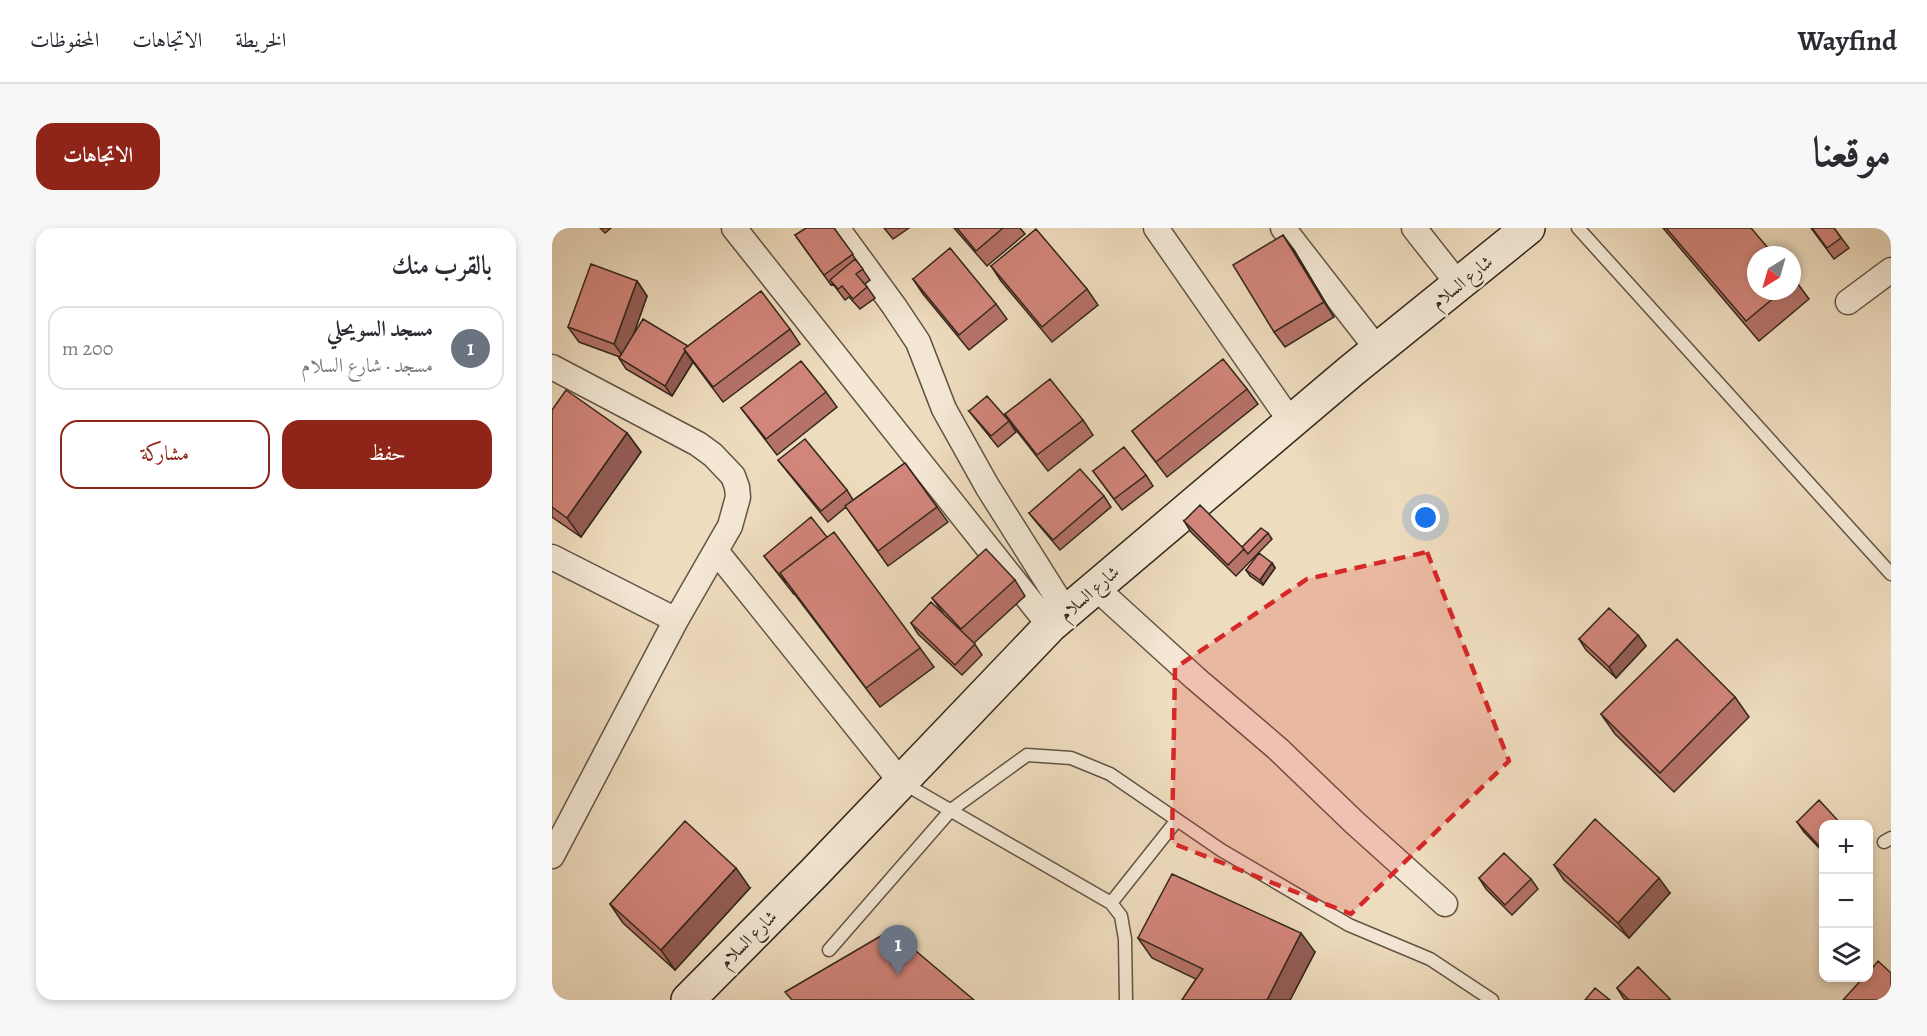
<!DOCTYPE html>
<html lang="ar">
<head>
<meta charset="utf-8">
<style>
	body { margin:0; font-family:Alegreya,Amiri,serif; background:#f7f7f7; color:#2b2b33; direction:rtl }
	.controls { position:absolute; right:18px; bottom:18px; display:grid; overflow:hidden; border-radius:12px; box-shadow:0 3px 9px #0003 }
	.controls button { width:54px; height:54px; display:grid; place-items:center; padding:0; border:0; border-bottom:2px solid #e1e1e2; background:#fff; color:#2b2b33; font:30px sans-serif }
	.compass { position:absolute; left:1195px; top:18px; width:54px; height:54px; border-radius:50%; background:#fff; box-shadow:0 3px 9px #0003; rotate:217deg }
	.you { position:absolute; left:874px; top:290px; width:21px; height:21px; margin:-15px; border:4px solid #fff; border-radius:50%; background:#1a73e8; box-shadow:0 0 0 9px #1a73e833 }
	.badge { display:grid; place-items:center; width:39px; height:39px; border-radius:50%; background:#8f2418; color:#fff; font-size:20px; font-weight:700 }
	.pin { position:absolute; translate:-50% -50px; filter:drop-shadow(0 2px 3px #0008) }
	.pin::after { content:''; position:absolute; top:32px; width:21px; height:18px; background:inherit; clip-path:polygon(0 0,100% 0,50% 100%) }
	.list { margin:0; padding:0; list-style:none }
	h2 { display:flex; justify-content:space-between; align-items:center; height:78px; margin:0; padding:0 24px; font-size:26px }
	h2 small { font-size:20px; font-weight:400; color:#7c7c81 }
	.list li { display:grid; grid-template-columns:39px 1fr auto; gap:18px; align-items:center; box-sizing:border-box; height:84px; margin:0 12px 12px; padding:0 12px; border:2px solid #e1e1e2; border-radius:18px }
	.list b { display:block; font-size:22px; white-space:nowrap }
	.list p { margin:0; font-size:20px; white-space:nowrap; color:#7c7c81 }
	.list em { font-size:20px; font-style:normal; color:#7c7c81 }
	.actions { display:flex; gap:12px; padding:18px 24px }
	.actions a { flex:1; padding:14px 0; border:2px solid #8f2418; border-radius:18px; text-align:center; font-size:21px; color:#8f2418 }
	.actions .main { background:#8f2418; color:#fff }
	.icon { flex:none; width:33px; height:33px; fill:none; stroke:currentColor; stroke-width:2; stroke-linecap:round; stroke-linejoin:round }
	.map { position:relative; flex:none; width:1339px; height:772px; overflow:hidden; direction:ltr; border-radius:18px }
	header { display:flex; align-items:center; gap:36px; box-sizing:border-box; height:84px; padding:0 30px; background:#fff; border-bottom:2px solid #e1e1e2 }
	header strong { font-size:28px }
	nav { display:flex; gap:33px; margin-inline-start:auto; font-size:21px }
	.intro { display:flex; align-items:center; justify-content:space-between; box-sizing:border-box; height:144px; padding:0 36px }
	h1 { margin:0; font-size:42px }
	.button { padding:15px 27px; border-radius:18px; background:#8f2418; color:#fff; font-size:21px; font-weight:700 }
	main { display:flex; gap:36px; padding:0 36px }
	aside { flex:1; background:#fff; border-radius:18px; box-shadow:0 3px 9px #0003 }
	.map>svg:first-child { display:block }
</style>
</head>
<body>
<header>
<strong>Wayfind</strong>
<nav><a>الخريطة</a><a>الاتجاهات</a><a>المحفوظات</a></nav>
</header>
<div class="intro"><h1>موقعنا</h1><a class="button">الاتجاهات</a></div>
<main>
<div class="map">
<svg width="1339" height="772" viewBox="0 0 1339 772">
	<rect width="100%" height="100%" fill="#eedcbe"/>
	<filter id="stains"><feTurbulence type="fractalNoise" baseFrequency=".00333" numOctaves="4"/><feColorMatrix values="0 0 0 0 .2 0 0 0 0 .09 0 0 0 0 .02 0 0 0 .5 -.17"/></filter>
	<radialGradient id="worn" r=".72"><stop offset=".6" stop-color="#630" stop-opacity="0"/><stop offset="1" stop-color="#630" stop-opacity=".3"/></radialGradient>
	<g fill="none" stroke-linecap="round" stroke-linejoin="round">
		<g stroke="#625445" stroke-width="15">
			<path id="lane" d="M1026,0L1339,346
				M351,555L559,675L569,688L573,711L574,772
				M1332,614L1339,610
				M559,675L625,592
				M277,722L399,582L475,527L519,530L558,546L669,622L797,697L878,731L940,772"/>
		</g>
		<g stroke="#625445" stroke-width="27">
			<path id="street" d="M182,0L498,398
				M285,0L342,78L366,114L392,181L435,258L515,385
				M604,0L739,194
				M731,0L826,122
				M862,0L907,57
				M1296,74L1339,42
				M0,139L146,216L161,227L181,248L185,259L186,269L178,298L124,392L0,628
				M164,323L349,554
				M0,329L124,392
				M543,359L643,450L726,521L803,595L893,676"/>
		</g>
		<g stroke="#33271d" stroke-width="36">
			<path id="secondary" d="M136,772L262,645L498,398L799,143L976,0"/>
		</g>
		<use href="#lane" stroke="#f4e8d5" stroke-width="12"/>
		<use href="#street" stroke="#f4e8d5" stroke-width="24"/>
		<use href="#secondary" stroke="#f4e8d5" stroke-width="33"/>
	</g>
	<path fill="#b57269" stroke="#33271d" stroke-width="1.5" d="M48,0H59L53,5Z
		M282,0L318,52L313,56L323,70L308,81L297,69L293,72L281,56L279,57L243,7Z
		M332,0H357L341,11Z
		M402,0H468L473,6L435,38Z
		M1111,0H1199L1204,63H1240V48L1257,71L1207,113Z
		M1259,0H1282L1297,20L1282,31Z
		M742,22L782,89L733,119L722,104Z
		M439,38L535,61L546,77L500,114L449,53Z
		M361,51L444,76L455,91L417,122L371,66Z
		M85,53L95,68L81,107L136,118L238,101L248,116L171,174L141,134L120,168L74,141L67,130L68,129L27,114L16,99Z
		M695,161L706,176L615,249L580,203Z
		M274,164L285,179L225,227L189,180Z
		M0,182L75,205L89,224L29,309L0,289Z
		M417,183L457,193L464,204L446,219L425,193Z
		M453,186L531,192L541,207L496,243L464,202Z
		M226,232L295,262L301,272L353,235L396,294L336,338L294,279L276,294L234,242Z
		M541,243L594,247L601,258L570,282Z
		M552,268L559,279L508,322L485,295L477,285Z
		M632,293L690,319L716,305L720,311L684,348L639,304Z
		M275,309L368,420L382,439L328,479L241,364V365L212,328Z
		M720,335L723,340L711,357L698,348L694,342Z
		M463,352L473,368L422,415L430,427L410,447L366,406L359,395L391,385L380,370Z
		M1086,407L1094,418L1064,450L1034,422L1027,411Z
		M1183,469L1197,489L1122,564L1063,506L1049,486Z
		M1245,594L1272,597V625L1252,604Z
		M1002,637L1118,665L1077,710L1012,652Z
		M927,650L979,651L986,661L960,687L934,661Z
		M198,660L123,742L71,695L58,676Z
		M586,710L763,724L738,772H630L644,751L600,730Z
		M1086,739L1118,772H1073L1072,771L1065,760Z"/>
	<path fill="#935d55" stroke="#33271d" stroke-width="1.5" d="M731,7L742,22L782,89L772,74Z
		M85,53L95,68L73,131L62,116Z
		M133,123L141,134L120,168L113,158Z
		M75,205L89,224L29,309L15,290Z
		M720,335L723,340L711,357L708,352Z
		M1086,407L1094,418L1064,450L1057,439Z
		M184,640L198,660L123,742L109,722Z
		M1107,650L1118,665L1077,710L1066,695Z
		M749,705L763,724L738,772H715Z"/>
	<path fill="#d2857a" stroke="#33271d" stroke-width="1.5" d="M254,0H282L301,26L272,47L243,7Z
		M405,0H451L424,23Z
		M1114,0H1199L1222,27H1204V63H1230L1194,93Z
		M1260,0H1282L1289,10L1275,20Z
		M484,1L535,61L490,99L439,38Z
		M731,7L772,74L722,104L681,37Z
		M398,20L444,76L407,107L361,51Z
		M303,31L311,41L304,46L315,59L301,71L290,58L286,61L278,52Z
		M39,36L85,53L62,116L16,99Z
		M209,63L238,101L161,159L132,121Z
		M91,91L136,118L132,121L133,123L113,158L67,130Z
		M671,131L695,161L604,234L580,203Z
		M249,133L274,164L214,211L189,180Z
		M498,151L531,192L485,227L453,186Z
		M14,162L75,205L15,290L0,279V182Z
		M435,168L457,193L439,208L417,183Z
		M253,211L295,262L269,283L226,232Z
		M572,219L594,247L562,271L541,243Z
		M353,235L385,279L326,323L293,278Z
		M528,241L552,268L501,312L477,285Z
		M648,277L692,321L676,337L632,293Z
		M259,289L275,309L228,345L234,353L233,354L212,328Z
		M709,300L716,305L696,326L690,319Z
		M282,304L368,420L314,460L228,345Z
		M434,321L463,352L409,401L380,370Z
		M707,325L720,335L708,352L694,342Z
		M379,374L423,416L403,437L359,395Z
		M1057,380L1086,407L1057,439L1027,411Z
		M1125,411L1183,469L1108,545L1049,486Z
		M1267,572L1290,597H1272V620L1270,621L1245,594Z
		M1043,591L1107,650L1066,695L1002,637Z
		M133,593L184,640L109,722L58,676Z
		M952,625L979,651L953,677L927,650Z
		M620,646L749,705L715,772H630L651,741L586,710Z
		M339,702L422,772H240L233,764Z
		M1326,733L1339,745V772H1291L1311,750H1317V744Z
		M1086,739L1118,771L1117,772H1077L1065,760Z
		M1043,760L1058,772H1033Z"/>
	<path fill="#d62828" fill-opacity="0.2" stroke="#d62828" stroke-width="4.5" stroke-dasharray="12 8" stroke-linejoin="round" d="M875,324L957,533L799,686L620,615L623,440L755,351Z"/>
	<g text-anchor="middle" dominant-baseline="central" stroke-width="4.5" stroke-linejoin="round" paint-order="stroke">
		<g font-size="18" fill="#33271d" stroke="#f4e8d5">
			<text transform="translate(910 54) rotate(-39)">شارع السلام</text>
			<text transform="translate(537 365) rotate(-41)">شارع السلام</text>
			<text transform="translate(196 711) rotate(-45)">شارع السلام</text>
		</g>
	</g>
	<rect width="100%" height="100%" filter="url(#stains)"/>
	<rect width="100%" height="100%" fill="url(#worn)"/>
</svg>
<div class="controls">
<button>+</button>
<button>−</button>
<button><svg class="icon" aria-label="layers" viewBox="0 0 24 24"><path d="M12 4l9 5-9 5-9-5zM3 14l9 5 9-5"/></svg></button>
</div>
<svg class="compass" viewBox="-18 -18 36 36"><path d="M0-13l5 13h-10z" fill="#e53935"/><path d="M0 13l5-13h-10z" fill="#7c7c81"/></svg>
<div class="you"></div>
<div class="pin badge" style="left:346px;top:747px;background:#6b7280">1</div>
</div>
<aside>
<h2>بالقرب منك<small></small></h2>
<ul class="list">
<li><span class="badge" style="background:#6b7280">1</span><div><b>مسجد السويحلي</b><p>مسجد · شارع السلام</p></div><em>200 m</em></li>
</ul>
<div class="actions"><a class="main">حفظ</a><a>مشاركة</a></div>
</aside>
</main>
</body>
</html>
